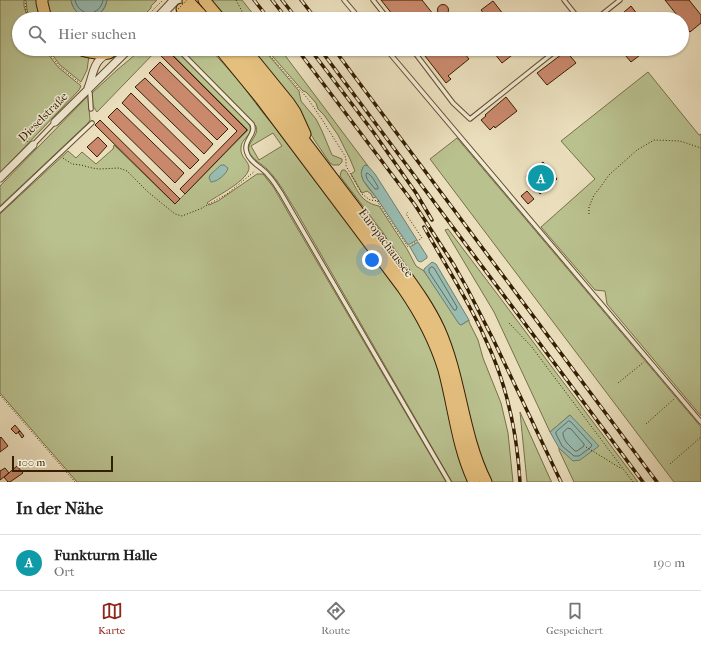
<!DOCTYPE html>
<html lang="de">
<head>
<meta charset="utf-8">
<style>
	body { margin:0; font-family:"IM FELL French Canon",serif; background:#f6f6f6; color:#222 }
	.scale { position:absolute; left:12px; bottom:10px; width:101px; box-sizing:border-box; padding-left:4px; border:2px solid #361e00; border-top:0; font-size:11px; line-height:14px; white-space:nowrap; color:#361e00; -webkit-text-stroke:3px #f1ead3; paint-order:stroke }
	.you { position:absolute; left:372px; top:260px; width:14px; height:14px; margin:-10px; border:3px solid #fff; border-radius:50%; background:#1a73e8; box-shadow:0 0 0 6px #1a73e833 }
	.badge { display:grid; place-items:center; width:26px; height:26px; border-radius:50%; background:#8f2418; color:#fff; font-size:13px; font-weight:700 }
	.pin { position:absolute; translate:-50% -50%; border:2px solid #fff; box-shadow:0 1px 4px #0006 }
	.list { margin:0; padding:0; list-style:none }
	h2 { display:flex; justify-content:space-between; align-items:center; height:52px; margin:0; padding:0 16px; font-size:17px }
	h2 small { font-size:13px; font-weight:400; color:#767676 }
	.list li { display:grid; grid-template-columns:26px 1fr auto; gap:12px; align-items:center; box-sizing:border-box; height:56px; padding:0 16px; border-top:1px solid #e0e0e0 }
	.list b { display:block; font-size:15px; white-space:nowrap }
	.list p { margin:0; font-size:13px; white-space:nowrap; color:#767676 }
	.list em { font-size:13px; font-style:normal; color:#767676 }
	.icon { flex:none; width:22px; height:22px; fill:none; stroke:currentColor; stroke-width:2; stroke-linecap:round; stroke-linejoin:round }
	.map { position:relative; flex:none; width:701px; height:482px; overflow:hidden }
	.search { position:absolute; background:#fff; box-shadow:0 1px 3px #0004; left:12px; right:12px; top:12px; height:44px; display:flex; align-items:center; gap:10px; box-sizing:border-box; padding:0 14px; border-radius:22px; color:#767676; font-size:15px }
	.sheet { height:108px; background:#fff }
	nav { display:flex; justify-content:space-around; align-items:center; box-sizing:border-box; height:56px; border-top:1px solid #e0e0e0; background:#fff; font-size:11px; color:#767676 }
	nav a { display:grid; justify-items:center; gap:2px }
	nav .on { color:#8f2418 }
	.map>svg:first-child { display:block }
</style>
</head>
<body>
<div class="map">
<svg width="701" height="482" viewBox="0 0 701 482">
	<rect width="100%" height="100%" fill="#eadebc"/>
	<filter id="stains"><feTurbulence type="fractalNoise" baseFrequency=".005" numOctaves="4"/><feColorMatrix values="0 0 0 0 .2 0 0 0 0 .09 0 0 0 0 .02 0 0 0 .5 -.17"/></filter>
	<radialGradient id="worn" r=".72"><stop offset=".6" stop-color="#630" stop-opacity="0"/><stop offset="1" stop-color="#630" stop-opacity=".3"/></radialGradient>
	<path fill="#b9c18f" stroke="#787048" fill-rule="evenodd" d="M0,0H24V6L28,19H19V49H44L58,67L81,86L79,90L0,173Z
		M26,0H38L42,19H30L27,10Z
		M47,0H71C75,23 104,22 107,0H157L151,6V8L140,19H51L49,14Z
		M209,0H242L257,19H225Z
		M48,49H70L89,56L87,70L81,82L60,65Z
		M142,49H158L97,112L93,106L92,93L117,70Z
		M167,49H175L248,123C256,135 241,137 241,148C240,157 248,160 249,167C250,180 216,196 207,203L209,205L218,201L257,174H263L274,188L289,214L446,482H77L0,393V214L68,151L76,158L82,152L96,164L113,149L114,145L175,204L248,130Z
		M181,49H210C221,61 232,73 243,86C254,101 265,117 278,130L409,304L426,336L438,369L469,482H452L296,211C287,197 279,181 267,169C262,164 252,159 249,152C246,142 260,136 256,126L191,61ZM273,133L282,146L259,160L251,146Z
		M249,49H270L269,50L273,56L281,50L368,166L365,165C355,176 369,188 376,197L373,198L371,194L367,191L362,193L351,174L355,171L350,159L338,135L324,115L318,109L316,103L306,92L303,91L267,50L265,51L299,91L301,101L316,119L322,131L332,155L342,159V162L339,165H333L330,163L315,141L299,115Z
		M648,72L699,135L701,134V416L607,304L605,291L595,290L541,227L595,179L561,141Z
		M89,95V98H88L90,120L88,123L0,206V186Z
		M457,138L701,427V482H674L430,159Z
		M342,170H345C357,185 357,202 379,206L407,249L416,266L424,271L461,325L469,320V322L478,340L483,358L501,403L508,433L513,482H489L392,248L384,234L340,176L341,172Z
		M448,229L501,299L638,482H574L559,450V448L574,461L570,415L550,432L494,312L445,230Z
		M520,412L551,481L552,482H527Z"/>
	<path fill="#98bcb2" stroke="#717d6b" d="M71,0H107C103,22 75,23 71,0Z
		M221,165H224L228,168C227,174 217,182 211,182L209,178L210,175Z
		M365,165L368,166L375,174L417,240L408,245L376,197L363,180L361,173L363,167Z
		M418,242L427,256V258L421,262L418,261L410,247Z
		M432,262L436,264L469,320L461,325L459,324L424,271V269Z
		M570,415L599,446L580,460L573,461L559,448L550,432Z"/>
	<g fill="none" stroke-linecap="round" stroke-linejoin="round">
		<path stroke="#676d59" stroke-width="1" d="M75,0C77,8 81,11 89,14C96,12 102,8 103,0
			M367,173C372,175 375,182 378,187V189H375L367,179L366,175Z
			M432,267L434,268L457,307L456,310H454L429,272V269Z
			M569,421L571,422L592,445L591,447L579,456H574L562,446L556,434V432Z
			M568,428L571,429L584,444V446L577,451H575C570,446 563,441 563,433Z"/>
	</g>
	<path fill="#ca896d" stroke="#361e00" d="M381,0H422L437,19H400L398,17L396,19Z
		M665,0H689L701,15V23L690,32L682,21V19H680Z
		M493,1L507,19H479L485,15L481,10Z
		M437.5 10a5.5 5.5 0 1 1 11 0a5.5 5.5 0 1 1-11 0Z
		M631,6L637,14L631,19H616Z
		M160,49H166L247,130L185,194L180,189L237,131L157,52Z
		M424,49H461L469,59L448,76L451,79L446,83L425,56L427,53Z
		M491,49H520L502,63Z
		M620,49H648L631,62Z
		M566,51L576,63L547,85L537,73Z
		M160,62L228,129L217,140L149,73Z
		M145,78L213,144L204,154L135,87Z
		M131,93L199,160L190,169L122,103Z
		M506,97L517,111L495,128L494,126L490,130L481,120L486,116L485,115Z
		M117,108L184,173L175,183L108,117Z
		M100,120L180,199L175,204L95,125Z
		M98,137L107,146L97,157L87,147Z
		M543,162L557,179L540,194L526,176Z
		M527,191L534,199L528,204L521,196Z
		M15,425L20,431L16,434L11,429Z
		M20,431L24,436L22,438L18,432Z
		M1,437L8,446L0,452V438Z
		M17,466L23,473L10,482H8L4,477Z
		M5,468L9,473L0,480V471Z"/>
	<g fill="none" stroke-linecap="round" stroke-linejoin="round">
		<g stroke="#634e2f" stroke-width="5.5">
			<path id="service" d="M344,0L360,19
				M373,0L388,19
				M564,0L579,19
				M596,19L620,0
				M178,49L252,124C257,135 242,140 247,153C250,163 262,167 268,175C273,180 277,187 281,193L449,482
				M386,49L701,422
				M412,49L453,103L470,119L558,49
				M87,90L90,93L91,109
				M33,145L55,122
				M0,210L92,123"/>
		</g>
		<g stroke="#634e2f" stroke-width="9">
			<path id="minor" d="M88,88C93,76 93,61 106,55
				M55,122L129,49
				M0,178L33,145"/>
		</g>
		<g stroke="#634e2f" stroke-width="11">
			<path id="tertiary" d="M109,53L121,49"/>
		</g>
		<g stroke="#361e00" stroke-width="13">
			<path id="primary" d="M42,0V3L46,19
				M204,0L220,19
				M188,1L205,19
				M182,9L192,19
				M79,49C89,53 98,54 109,53
				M220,49L261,99L403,288C421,314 435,340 444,370C454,407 457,446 474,482
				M232,49C255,74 275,102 296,130C315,155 334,180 353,205C367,224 382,243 397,263C412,284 428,305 439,329C461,378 462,434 486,482
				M245,49L289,103L295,112L305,134"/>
		</g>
		<path stroke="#361e00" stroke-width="1" stroke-dasharray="1 2" stroke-linecap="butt" d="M25,0L26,11L29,19
			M236,0L246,19
			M144,19L163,0
			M46,49L59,66L81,84
			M264,49L308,99L323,121L345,156L346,160V166L362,194L370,200L379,201
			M27,142C29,132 37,126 39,116
			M63,158L72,164L81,165L92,168L99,169L119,168L127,171L148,192L175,214L182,216L200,209L227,194L255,171
			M377,201L408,247L422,238L406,214L408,212
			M589,214V207L594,195L599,189L609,175L637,150L654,140L680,141L701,148
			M509,323L531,346L633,482
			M618,383L644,362
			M0,395L75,482
			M646,424L674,399
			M586,447L622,469
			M670,464L701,437"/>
		<use href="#service" stroke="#f1ead3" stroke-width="3.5"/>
		<use href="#minor" stroke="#f1ead3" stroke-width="7"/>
		<use href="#tertiary" stroke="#f1ead3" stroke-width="9"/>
		<use href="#primary" stroke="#e5bf7e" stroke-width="11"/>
		<g stroke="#361e00" stroke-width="3.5">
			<path id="rail" d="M254,0L269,19
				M272,0L287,19
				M282,0L297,19
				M301,0L316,19
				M297,49L415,205L454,265L468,290L493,339L561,482
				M310,49L374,133L416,193L432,220
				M320,49L643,482
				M334,49L657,482
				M424,227C444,263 467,298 484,336C506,381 517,432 520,482"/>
		</g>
		<use href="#rail" stroke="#f1ead3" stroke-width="2" stroke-dasharray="6" stroke-linecap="butt"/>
		<g stroke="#634e2f" stroke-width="11" stroke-linecap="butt">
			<path id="tertiary-bridge" d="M159,17L175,0"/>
		</g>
		<path stroke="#361e00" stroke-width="1" stroke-dasharray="1 2" stroke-linecap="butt" d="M176,11L187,0"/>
		<use href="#tertiary-bridge" stroke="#f1ead3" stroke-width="9"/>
	</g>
	<g text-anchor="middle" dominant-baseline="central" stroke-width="3" stroke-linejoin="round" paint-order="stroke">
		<g font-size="12" fill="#361e00" stroke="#f1ead3">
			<text transform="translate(43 117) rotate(-45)">Dieselstraße</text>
			<text transform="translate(386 243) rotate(53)">Europachaussee</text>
		</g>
	</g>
	<rect width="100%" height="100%" filter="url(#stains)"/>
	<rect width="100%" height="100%" fill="url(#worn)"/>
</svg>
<div class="scale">100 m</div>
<div class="you"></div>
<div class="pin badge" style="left:541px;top:178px;background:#0f9aa8">A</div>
<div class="search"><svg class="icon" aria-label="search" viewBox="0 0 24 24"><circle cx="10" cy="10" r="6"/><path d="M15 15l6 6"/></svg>Hier suchen</div>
</div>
<section class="sheet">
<h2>In der Nähe<small></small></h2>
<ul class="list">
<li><span class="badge" style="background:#0f9aa8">A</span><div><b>Funkturm Halle</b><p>Ort</p></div><em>190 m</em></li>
</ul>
</section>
<nav>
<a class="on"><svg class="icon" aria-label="map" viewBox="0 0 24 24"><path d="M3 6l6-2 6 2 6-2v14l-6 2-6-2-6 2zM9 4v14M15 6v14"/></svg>Karte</a>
<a><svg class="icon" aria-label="directions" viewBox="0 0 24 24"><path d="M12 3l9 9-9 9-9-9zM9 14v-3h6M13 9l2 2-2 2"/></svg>Route</a>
<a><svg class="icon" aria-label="saved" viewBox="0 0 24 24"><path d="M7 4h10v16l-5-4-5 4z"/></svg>Gespeichert</a>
</nav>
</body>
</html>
